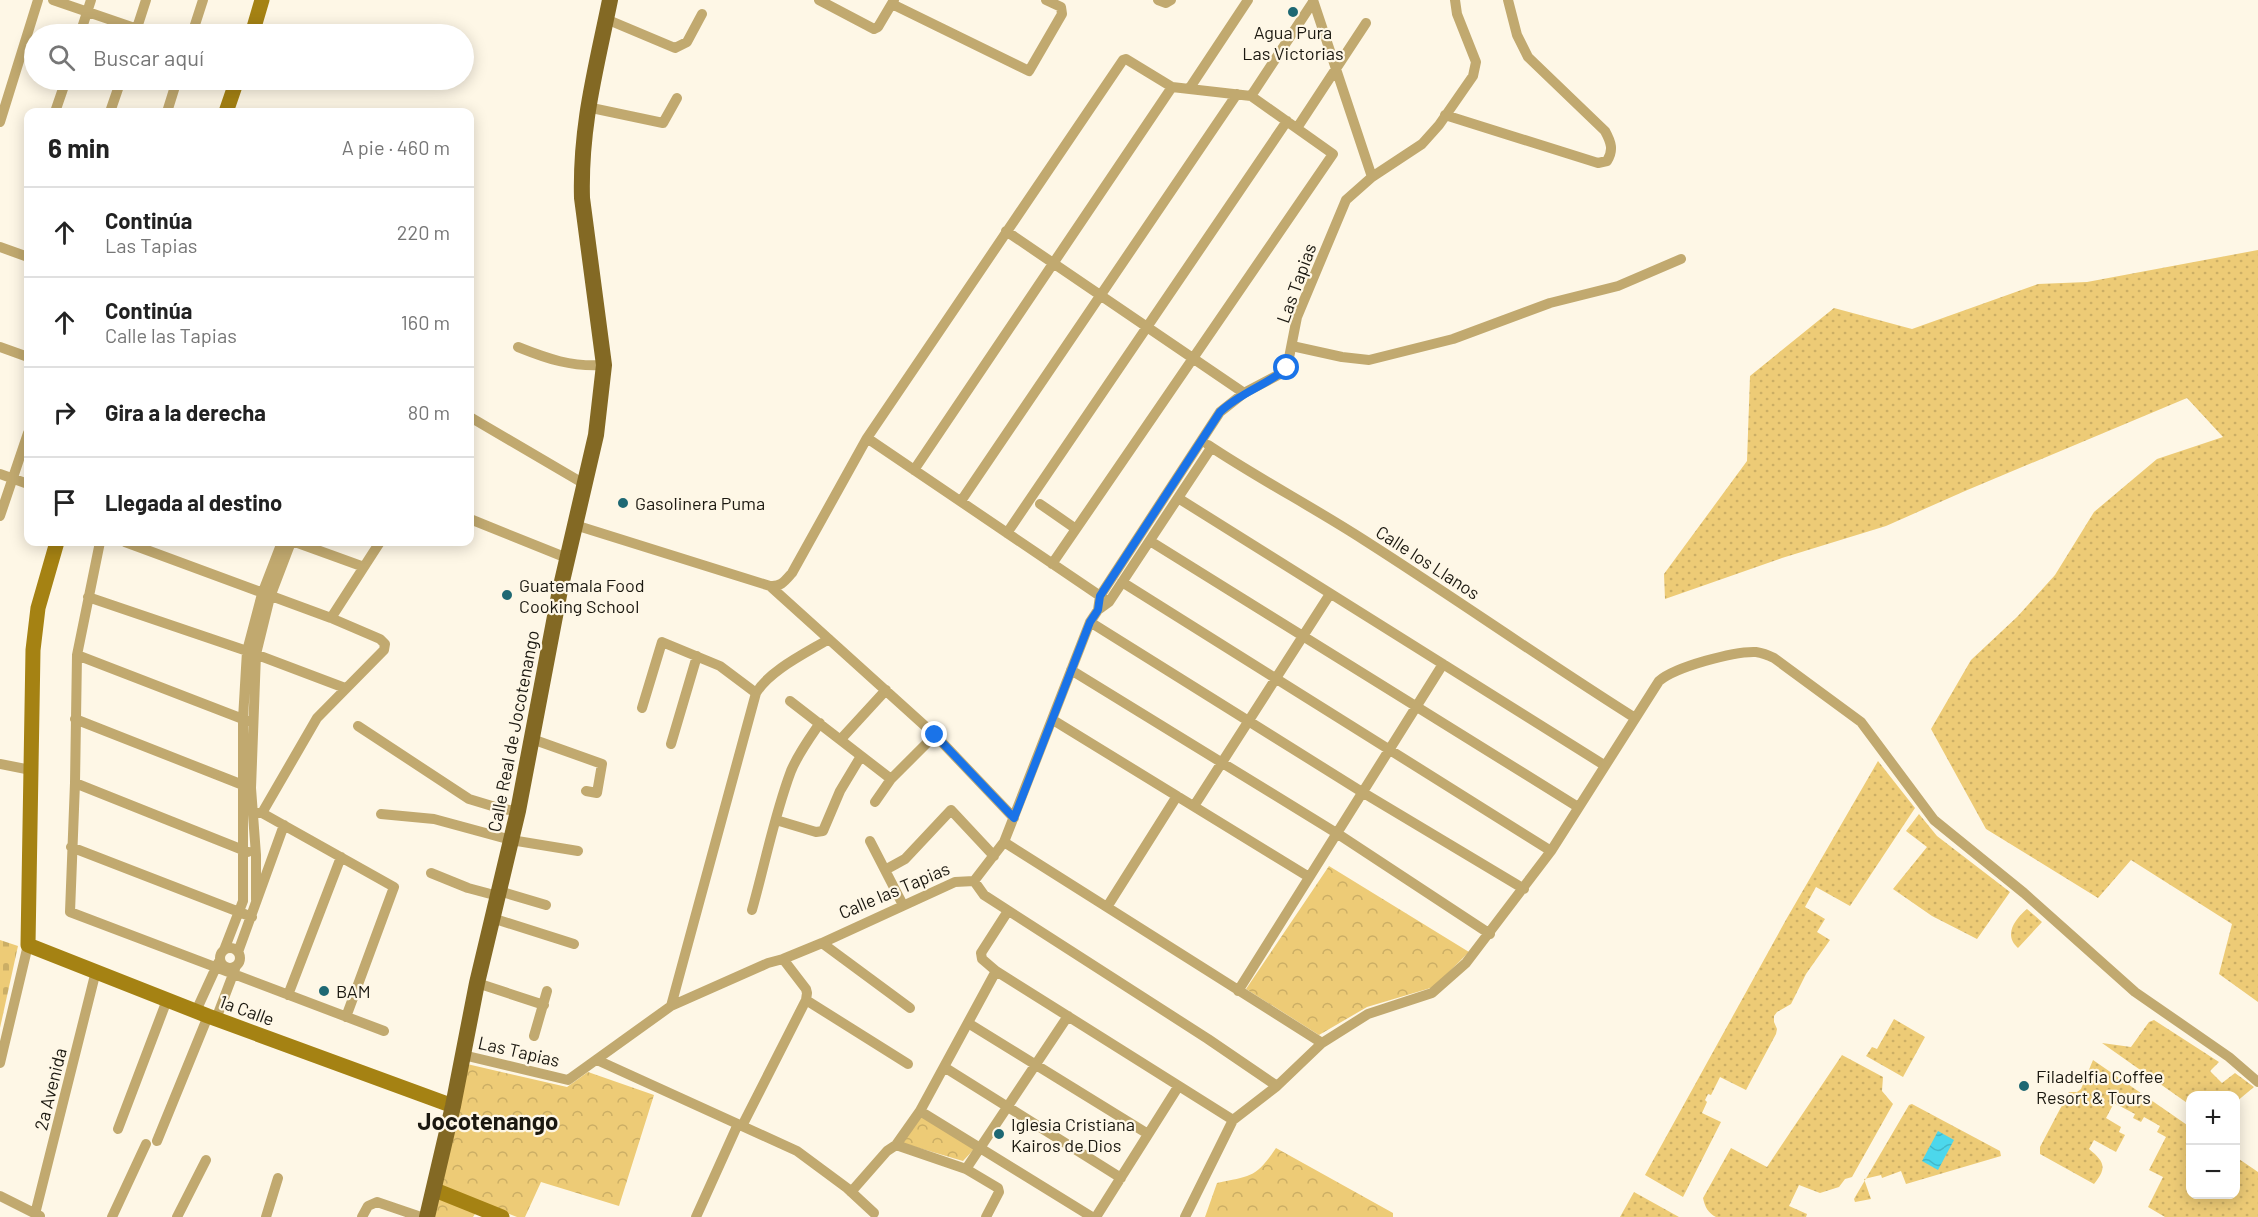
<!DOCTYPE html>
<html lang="es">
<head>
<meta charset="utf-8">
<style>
	body { margin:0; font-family:Barlow,sans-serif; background:#f2f2f2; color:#222 }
	.controls { position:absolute; right:18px; bottom:18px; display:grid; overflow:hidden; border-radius:12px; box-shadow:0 3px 15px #0003 }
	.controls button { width:54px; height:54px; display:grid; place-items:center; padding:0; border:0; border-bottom:2px solid #e0e0e0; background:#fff; color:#222; font:30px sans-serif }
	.stop { position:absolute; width:18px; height:18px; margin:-14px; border:4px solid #1a73e8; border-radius:50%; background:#fff }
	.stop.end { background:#1a73e8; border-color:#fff; box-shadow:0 2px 6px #0008 }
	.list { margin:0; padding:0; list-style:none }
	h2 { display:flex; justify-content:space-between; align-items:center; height:78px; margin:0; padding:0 24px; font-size:26px }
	h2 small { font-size:20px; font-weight:400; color:#767676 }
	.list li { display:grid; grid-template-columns:39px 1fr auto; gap:18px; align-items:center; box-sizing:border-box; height:90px; padding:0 24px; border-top:2px solid #e0e0e0 }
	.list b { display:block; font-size:22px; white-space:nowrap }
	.list p { margin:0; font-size:20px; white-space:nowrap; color:#767676 }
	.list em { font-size:20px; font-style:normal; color:#767676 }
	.icon { flex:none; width:33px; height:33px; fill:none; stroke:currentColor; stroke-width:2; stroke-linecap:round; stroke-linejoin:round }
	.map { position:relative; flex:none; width:2258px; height:1217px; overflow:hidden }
	.search { position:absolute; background:#fff; box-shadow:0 3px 15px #0003; left:24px; top:24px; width:450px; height:66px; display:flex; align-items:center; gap:15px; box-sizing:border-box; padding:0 21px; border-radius:33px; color:#767676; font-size:22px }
	.panel { position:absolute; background:#fff; box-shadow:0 3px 15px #0003; left:24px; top:108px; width:450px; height:438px; border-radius:12px }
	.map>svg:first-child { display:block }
</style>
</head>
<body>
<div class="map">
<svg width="2258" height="1217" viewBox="0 0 2258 1217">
	<defs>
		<pattern id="grass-dots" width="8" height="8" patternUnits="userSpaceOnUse" patternTransform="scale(1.5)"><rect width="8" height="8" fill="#edcb76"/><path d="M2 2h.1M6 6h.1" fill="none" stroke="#cbae65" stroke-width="1.8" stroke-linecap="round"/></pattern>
		<pattern id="forest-crowns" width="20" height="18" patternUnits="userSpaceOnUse" patternTransform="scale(1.5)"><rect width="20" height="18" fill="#edcb76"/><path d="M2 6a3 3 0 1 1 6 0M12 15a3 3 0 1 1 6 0" fill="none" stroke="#cbae65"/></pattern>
		<pattern id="cemetery-stones" width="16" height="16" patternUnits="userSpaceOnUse" patternTransform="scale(1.5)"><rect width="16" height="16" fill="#edcb76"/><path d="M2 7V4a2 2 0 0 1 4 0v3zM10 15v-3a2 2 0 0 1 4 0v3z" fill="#cbae65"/></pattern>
		<pattern id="water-waves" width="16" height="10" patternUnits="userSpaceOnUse" patternTransform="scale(1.5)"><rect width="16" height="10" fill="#4cd7ec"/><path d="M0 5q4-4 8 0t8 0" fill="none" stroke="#42b8c9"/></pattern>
	</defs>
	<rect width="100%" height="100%" fill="#fef7e6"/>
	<path fill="url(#grass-dots)" d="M2258,250V1002L2219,974L2232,924L2131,860L2098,898L1986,829L1931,729L1971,660L2017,617L2055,575L2094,512L2157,459L2223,437L2187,398L1965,491L1886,526L1782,558L1665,599L1664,574L1747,461L1750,376L1834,308L1912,329L2038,284L2087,282Z
		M1878,761L1915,808L1850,906L1816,887L1805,907L1825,919L1817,932L1830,940L1806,974L1791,1004L1777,1012L1774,1016V1022L1777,1029L1776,1034L1746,1090L1720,1077L1711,1095L1708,1094L1705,1100L1707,1102L1702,1113L1721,1122L1683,1197L1645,1175L1787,918Z
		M1919,814L1937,836L2010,892L1977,939L1932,916L1893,889L1927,847L1906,831Z
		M2027,909L2042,922L2018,948C2003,935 2015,919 2027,909Z
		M1894,1019L1925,1037L1903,1077L1866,1056L1872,1047L1877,1049Z
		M2154,1020L2219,1062L2210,1071L2222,1083L2235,1073L2254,1087L2236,1102V1096H2190V1105L2102,1043L2131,1047L2149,1022Z
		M1842,1055L1883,1077L1882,1091L1893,1104L1852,1177L1845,1179L1839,1187L1820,1193L1799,1185L1789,1206L1807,1214L1806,1217H1716C1708,1213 1705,1207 1703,1198L1731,1148L1767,1167Z
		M2093,1060L2190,1127V1194H2236V1157L2258,1172V1217H2165L2148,1207L2163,1177L2149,1170L2166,1137L2157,1132L2160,1126L2144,1117L2141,1122L2133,1118L2135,1114L2114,1103L2106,1118L2121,1127L2119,1132L2125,1135L2116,1152L2094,1140L2089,1149C2105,1162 2107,1168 2094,1184L2040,1154V1147L2069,1092H2077L2081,1089Z
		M1912,1104L2000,1151L2001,1156L1906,1184L1901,1171L1882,1178L1881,1175L1864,1179L1871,1199L1855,1202L1854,1199L1909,1105Z
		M1634,1192L1679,1217H1620Z"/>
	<path fill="url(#forest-crowns)" d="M1329,866L1469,952L1434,987L1367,1007L1319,1035L1246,989Z
		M467,1064L567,1087L588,1072L654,1095L619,1206L541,1182L525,1217H517L441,1188Z
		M922,1116L976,1147L963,1161L902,1143Z
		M1276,1148L1393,1213V1217H1205L1217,1183C1251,1176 1256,1178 1276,1148Z
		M437,1196L477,1211L473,1217H432Z"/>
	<path fill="url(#cemetery-stones)" d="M0,940L18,946L0,1028Z"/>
	<path fill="url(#water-waves)" d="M1938,1131L1954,1140L1938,1170L1922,1161Z"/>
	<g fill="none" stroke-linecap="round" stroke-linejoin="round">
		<path stroke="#c1a96f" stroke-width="10" d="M53,0L152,34
			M819,0L874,29L878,27L894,0
			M1158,0L1166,3L1171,0
			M1313,0L1372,177
			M892,4L1029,71L1062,14L1061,7L1046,0
			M606,19L675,48L687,42L702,14
			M80,34L91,0
			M135,34L146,0
			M192,34L203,0
			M1189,89L1248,0
			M1251,96L1313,2
			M587,107L663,123L677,98
			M55,112L66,80
			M110,112L121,80
			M167,112L177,80
			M1445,115L1598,163L1607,161C1614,150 1611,142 1605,131L1528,57L1517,35L1508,0
			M0,122L38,0
			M1297,128L1366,23
			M1006,231L1244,393
			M0,247L28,257
			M1292,346L1342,357L1369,360L1453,339L1550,303L1618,286L1681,259
			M0,347L28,357
			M518,347C548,359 571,367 604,365
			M470,417L586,485
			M867,438L1106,600
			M1208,445C1259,479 1313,507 1364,540C1455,598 1543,660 1635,718
			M914,470L1172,87
			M0,474L28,484
			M1178,498L1604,765
			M961,501L1237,94
			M1040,504L1076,529
			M0,516L28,433
			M470,519L567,558
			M575,525L770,586C781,587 785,581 792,573L867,438L1123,60L1126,59L1172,87L1251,96L1333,154L1052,564
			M1007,533L1287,121
			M1150,541L1578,807
			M100,542L77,655L75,783L70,912L384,1031
			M125,542L331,618L380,639L385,644L384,650L317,718L262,813
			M295,542L364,567
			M1122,582L1551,851
			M770,586L935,735L1014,818
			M88,597L247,651L345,688
			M1098,610L1100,596L1220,412L1244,393L1280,374L1287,368L1297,317L1346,200L1372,177L1422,144L1439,125L1473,76L1476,62L1457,14L1455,0
			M331,618L380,542
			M1090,622L1362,792L1524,889
			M77,655L248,721
			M1071,670L1338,834L1490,934
			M790,701L891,779
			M642,708L662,642L720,666L756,693
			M75,719L248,787
			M1053,720L1309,877
			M358,726L469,799L502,809L518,811
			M532,739L602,764L597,793L586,791
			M841,739L886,690
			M671,744L697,656
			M0,764L31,770
			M75,783L248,852
			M875,802L891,779L935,735
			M1194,806L1330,594
			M255,813H262L394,887L346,1017
			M381,814L434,819L511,840L578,851
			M776,820L816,832L823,831L840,791L861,756
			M870,841L903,905
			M1004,842L1322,1043
			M71,847L252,917
			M885,870L905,859L951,810L994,856
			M431,873L468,888L498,896
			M974,881L984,895L1208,1039L1277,1086
			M499,891L546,905
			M256,900V855L251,788L256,654L270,597L291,542
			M1107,907L1177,796
			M752,910C765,864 774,816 791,771C798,754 809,739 820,723
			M1008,911L981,953L982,959L996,971L1233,1120
			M492,918L574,944
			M822,943L910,1008
			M220 958a10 10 0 1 1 20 0a10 10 0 1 1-20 0Z
			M224,950L243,901V719L247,651L262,594L282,542
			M238,952L284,825
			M477,983L544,1005
			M1238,991L1443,664
			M288,995L341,857
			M806,1000L908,1064
			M671,1006L756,693C770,670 806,653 829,639
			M196,1011L218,963
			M216,1019L235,969
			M968,1023L1148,1134
			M534,1036L547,991
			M463,1055L568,1080L671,1006L768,963L783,959L822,943L955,882L974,881L1004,842L1090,622L1098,610L1109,602L1211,448
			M597,1060L797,1151L847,1188L874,1213
			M0,1063L28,945
			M944,1067L1121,1178
			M920,1111L1092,1217
			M742,1126L806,1000L807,993L806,989L783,959
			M118,1129L167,1000
			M157,1141L208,1016
			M896,1145L966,1169L998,1188L999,1192L986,1217
			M966,1169L1068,1016
			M851,1192L887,1151L896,1145L920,1111L996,971
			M0,1196L40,1216
			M35,1214L96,971
			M112,1217L146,1144
			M177,1217L206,1160
			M266,1217L278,1178
			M362,1217L368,1206L377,1202L421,1217
			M696,1217L738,1124
			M1096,1217L1178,1087
			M1185,1217L1233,1120L1277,1086L1322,1043L1368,1014L1432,993L1466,963L1551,851L1659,681C1675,667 1734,651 1756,652C1763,653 1768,655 1774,658L1861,722L1934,820L2024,893L2135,992L2229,1057L2258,1082"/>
		<path stroke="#a58213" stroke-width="15" d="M252,34L262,0
			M226,112L237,80
			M57,542L38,608L33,650L28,945L208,1016L453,1106
			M435,1190L502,1217"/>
		<path stroke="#836924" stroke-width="16" d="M427,1217L453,1106L477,983L518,811L560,590L596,435L604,365L582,198C580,126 596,69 610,0"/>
	</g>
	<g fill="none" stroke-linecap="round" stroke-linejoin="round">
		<path stroke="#1a73e8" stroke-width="8" d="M935,735L1014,818L1090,622L1098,610L1100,596L1220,412C1240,393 1267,385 1287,368"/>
	</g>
	<g fill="#1e6873" stroke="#fef7e6" stroke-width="2">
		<circle cx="1293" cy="12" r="6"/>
		<circle cx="623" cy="503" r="6"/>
		<circle cx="507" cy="595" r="6"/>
		<circle cx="324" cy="991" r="6"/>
		<circle cx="2024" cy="1086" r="6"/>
		<circle cx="999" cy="1134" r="6"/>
	</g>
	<g text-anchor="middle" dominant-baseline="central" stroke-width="4.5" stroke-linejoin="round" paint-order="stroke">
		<g font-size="18" fill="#1b1810" stroke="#fef7e6" text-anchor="start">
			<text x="1293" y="32" text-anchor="middle">Agua Pura<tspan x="1293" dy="21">Las Victorias</tspan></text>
			<text x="635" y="503">Gasolinera Puma</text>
			<text x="519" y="585">Guatemala Food<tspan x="519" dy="21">Cooking School</tspan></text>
			<text x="336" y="991">BAM</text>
			<text x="2036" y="1076">Filadelfia Coffee<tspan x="2036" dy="21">Resort &amp; Tours</tspan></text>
			<text x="1011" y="1124">Iglesia Cristiana<tspan x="1011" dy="21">Kairos de Dios</tspan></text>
		</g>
		<g font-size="18" fill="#1b1810" stroke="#fef7e6">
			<text transform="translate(1296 283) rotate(-70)">Las Tapias</text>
			<text transform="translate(1428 562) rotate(33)">Calle los Llanos</text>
			<text transform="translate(513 731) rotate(-79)">Calle Real de Jocotenango</text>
			<text transform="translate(894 890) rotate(-23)">Calle las Tapias</text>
			<text transform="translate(247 1010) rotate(20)">1a Calle</text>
			<text transform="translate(519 1051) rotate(13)">Las Tapias</text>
			<text transform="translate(50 1089) rotate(-76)">2a Avenida</text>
		</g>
		<g font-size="24" font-weight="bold" fill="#1b1810" stroke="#fef7e6">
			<text x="488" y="1120">Jocotenango</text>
		</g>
	</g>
</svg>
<div class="controls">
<button>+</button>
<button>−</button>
</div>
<div class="stop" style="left:1287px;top:368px"></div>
<div class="stop end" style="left:935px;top:735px"></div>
<div class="search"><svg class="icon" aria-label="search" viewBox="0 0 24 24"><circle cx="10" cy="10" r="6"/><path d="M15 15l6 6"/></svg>Buscar aquí</div>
<section class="panel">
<h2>6 min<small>A pie · 460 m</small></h2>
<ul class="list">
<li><svg class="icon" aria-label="ahead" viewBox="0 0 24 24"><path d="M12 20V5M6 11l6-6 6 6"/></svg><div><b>Continúa</b><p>Las Tapias</p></div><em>220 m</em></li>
<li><svg class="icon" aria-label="ahead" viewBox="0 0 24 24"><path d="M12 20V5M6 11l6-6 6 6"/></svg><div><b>Continúa</b><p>Calle las Tapias</p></div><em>160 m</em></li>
<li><svg class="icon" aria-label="right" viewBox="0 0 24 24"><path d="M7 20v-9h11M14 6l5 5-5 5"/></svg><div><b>Gira a la derecha</b></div><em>80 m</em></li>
<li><svg class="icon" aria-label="arrive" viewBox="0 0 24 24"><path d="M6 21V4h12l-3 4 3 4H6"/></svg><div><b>Llegada al destino</b></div></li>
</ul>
</section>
</div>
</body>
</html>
